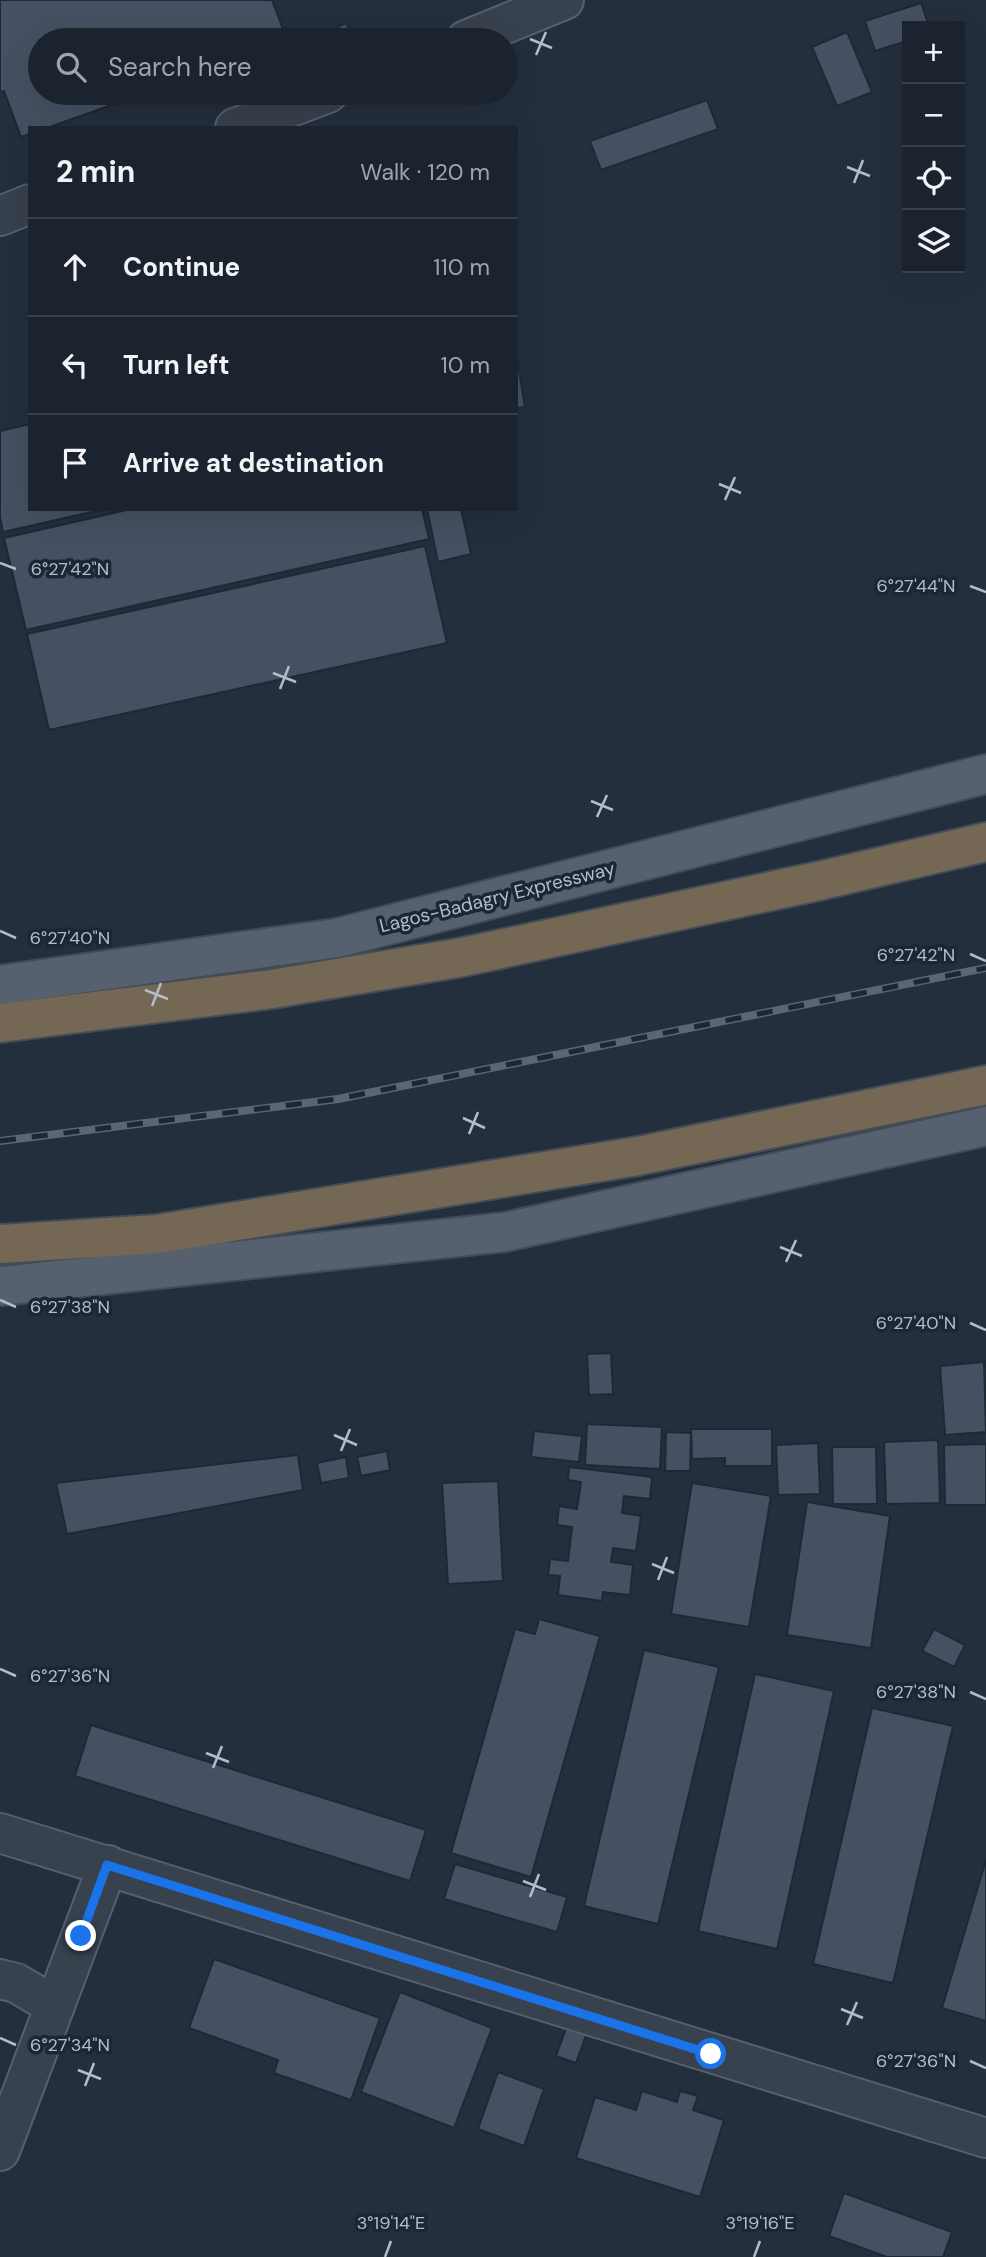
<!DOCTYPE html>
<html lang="en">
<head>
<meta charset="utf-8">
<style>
	body { margin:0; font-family:"DM Sans",sans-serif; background:#242b36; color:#f1f3f6 }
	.controls { position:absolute; right:21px; top:21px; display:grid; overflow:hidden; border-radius:0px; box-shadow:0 7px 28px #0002 }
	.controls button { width:63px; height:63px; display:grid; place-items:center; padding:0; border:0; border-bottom:2px solid #39404a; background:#1b232e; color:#f1f3f6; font:35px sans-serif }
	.stop { position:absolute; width:21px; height:21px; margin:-16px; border:5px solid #1a73e8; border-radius:50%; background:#fff }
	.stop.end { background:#1a73e8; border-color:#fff; box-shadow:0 2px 7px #0008 }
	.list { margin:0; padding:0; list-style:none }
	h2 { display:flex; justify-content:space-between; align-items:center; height:91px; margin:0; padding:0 28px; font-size:30px }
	h2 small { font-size:23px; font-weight:400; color:#a0a4aa }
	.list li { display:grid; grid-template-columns:46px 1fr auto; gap:21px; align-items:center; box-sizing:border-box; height:98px; padding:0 28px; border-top:2px solid #39404a }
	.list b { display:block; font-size:26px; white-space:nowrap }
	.list em { font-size:23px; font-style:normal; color:#a0a4aa }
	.icon { flex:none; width:38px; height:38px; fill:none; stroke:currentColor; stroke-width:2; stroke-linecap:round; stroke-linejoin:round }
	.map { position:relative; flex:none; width:986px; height:2257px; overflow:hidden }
	.search { position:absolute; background:#1b232e; box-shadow:0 7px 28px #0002; left:28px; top:28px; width:490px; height:77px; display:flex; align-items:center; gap:18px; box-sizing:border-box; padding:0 24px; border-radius:38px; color:#a0a4aa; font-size:26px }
	.panel { position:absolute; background:#1b232e; box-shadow:0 7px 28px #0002; left:28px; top:126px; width:490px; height:385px; border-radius:0px }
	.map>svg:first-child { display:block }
</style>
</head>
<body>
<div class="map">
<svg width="986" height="2257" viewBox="0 0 986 2257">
	<rect width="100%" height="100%" fill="#242f3e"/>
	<path fill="#455162" stroke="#1f2835" stroke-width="2" d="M0,0H272L287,40H40V93H145L47,128H30V134L21,137L4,91L0,92Z
		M921,3L929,26H907V41L875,51L865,21Z
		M346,23L354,40H329L325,33Z
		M847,32L872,92L837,106L812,47Z
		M707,100L718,129L601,170L590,141Z
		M516,352L525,407L516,408Z
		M30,424V509H105L3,532L0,517V431Z
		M131,509H422L429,539L26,630L4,538Z
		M427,509H461L471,554L438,562Z
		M425,546L447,643L49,730L27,634Z
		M611,1353L613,1394L589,1395L587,1354Z
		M984,1362L986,1432L945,1435L940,1366Z
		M587,1424L662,1427L660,1469L585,1465Z
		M691,1429H772V1466H725V1458L692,1459Z
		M534,1431L582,1436L579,1462L531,1457Z
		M666,1432L691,1433L690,1471H665Z
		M938,1440L940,1503L886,1504L884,1442Z
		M818,1443L820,1494L778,1495L776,1445Z
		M986,1444V1505H945L944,1445Z
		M832,1447H876L877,1504H833Z
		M387,1451L390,1470L361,1476L357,1457Z
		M298,1455L303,1490L67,1534L56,1483Z
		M346,1457L349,1478L321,1483L317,1463Z
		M569,1467L652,1477L650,1499L624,1496L622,1513L641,1516L636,1551L613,1548L611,1562L633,1565L630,1595L603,1592L602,1601L558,1595L560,1576L548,1575L550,1559L568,1561L572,1527L557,1525L559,1506L577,1509L581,1482L568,1480Z
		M498,1481L503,1581L448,1584L442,1483Z
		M692,1483L771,1496L749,1627L671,1614Z
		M807,1502L890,1516L871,1648L787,1635Z
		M539,1619L600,1636L531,1877L451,1853L515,1629L535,1634Z
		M934,1629L965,1645L954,1667L922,1651Z
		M644,1650L719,1667L658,1924L584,1906Z
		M755,1674L834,1691L777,1949L698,1931Z
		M872,1708L953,1726L893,1983L813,1964Z
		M91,1725L426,1830L410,1881L75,1776Z
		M986,1860V2021L942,2008Z
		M455,1864L567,1897L557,1932L444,1899Z
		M214,1959L380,2018L351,2100L274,2073L278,2060L189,2028Z
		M400,1992L492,2028L454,2128L361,2092Z
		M568,2023L588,2030L576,2063L556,2056Z
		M498,2072L544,2089L524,2146L478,2129Z
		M642,2091L677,2102L680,2091L698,2096L693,2110L724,2120L700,2197L576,2158L595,2097L636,2110Z
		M844,2193L952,2232L943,2257H887L829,2236Z"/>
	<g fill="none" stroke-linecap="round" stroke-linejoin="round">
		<g stroke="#565f6c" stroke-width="42">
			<path id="minor" d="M466,40L564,0
				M235,128L328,93
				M0,216L30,204
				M0,1833L986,2138
				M0,1979L16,1983L55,2006
				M0,2151L108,1865"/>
		</g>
		<g stroke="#414a57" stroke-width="42">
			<path id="major" d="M0,985L337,938L986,774
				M0,1286L505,1232L986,1126"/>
		</g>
		<g stroke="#434c59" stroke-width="42">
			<path id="highway" d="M0,1023L272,989L463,957L823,880L986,842
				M0,1244L157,1234L638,1156L986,1085"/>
		</g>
		<use href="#minor" stroke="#38414e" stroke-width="38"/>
		<use href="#major" stroke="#56606e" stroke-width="38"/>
		<use href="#highway" stroke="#746855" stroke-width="38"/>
		<g stroke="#5a6575" stroke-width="8">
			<path id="rail" d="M0,1141L338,1099L986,968"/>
		</g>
		<use href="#rail" stroke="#1d2633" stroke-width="5" stroke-dasharray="16" stroke-linecap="butt"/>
	</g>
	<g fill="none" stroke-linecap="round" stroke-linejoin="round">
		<path stroke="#1a73e8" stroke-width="9" d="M81,1936L107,1865L711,2054"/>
	</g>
	<path fill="none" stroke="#b4bcc9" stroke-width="2.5" d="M530,39L552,48M536,55L546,32M847,167L870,176M854,183L863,160M719,484L741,493M725,500L735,477M0,563L16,569M970,586L986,592M273,673L296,682M280,689L289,666M591,801L613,810M597,817L607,795M0,931L16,938M970,954L986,961M145,990L168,999M152,1006L161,983M463,1118L485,1128M469,1134L478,1112M780,1247L802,1256M786,1262L796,1240M0,1300L16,1307M970,1323L986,1330M334,1435L357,1445M341,1451L350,1429M652,1564L674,1573M658,1580L667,1557M0,1669L16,1676M970,1692L986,1699M206,1753L229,1762M213,1768L222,1746M523,1881L546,1890M530,1897L539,1874M841,2009L863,2018M847,2025L857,2002M0,2038L16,2045M970,2061L986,2068M78,2070L101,2079M85,2086L94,2063M385,2257L391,2241M754,2257L760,2241"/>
	<g text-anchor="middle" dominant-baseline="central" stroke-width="7" stroke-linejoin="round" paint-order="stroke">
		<g font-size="19" fill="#b4bcc9" stroke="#1d2633">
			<text transform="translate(497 897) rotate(-14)">Lagos-Badagry Expressway</text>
		</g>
	</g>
	<g font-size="18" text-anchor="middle" fill="#b4bcc9" stroke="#1d2633" stroke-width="7" stroke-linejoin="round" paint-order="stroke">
		<text x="70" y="575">6°27'42"N</text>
		<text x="916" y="592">6°27'44"N</text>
		<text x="70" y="944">6°27'40"N</text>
		<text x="916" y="961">6°27'42"N</text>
		<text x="70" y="1313">6°27'38"N</text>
		<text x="916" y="1329">6°27'40"N</text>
		<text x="70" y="1682">6°27'36"N</text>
		<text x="916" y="1698">6°27'38"N</text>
		<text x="70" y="2051">6°27'34"N</text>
		<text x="916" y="2067">6°27'36"N</text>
		<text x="391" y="2229">3°19'14"E</text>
		<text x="760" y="2229">3°19'16"E</text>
	</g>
</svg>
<div class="controls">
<button>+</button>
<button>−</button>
<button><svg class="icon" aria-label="locate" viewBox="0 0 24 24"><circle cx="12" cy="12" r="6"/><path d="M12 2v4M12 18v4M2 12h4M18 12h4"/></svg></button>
<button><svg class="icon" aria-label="layers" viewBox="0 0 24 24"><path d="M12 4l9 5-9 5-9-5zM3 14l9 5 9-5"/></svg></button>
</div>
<div class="stop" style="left:711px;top:2054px"></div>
<div class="stop end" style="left:81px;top:1936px"></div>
<div class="search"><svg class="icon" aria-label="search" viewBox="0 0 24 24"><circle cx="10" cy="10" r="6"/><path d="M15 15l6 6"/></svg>Search here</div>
<section class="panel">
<h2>2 min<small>Walk · 120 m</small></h2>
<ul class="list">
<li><svg class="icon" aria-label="ahead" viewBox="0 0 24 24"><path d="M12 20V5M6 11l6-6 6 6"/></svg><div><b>Continue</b></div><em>110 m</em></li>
<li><svg class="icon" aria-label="left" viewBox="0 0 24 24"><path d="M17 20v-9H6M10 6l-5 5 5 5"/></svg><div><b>Turn left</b></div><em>10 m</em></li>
<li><svg class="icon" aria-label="arrive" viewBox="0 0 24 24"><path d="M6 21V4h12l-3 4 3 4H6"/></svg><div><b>Arrive at destination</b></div></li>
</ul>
</section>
</div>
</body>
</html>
